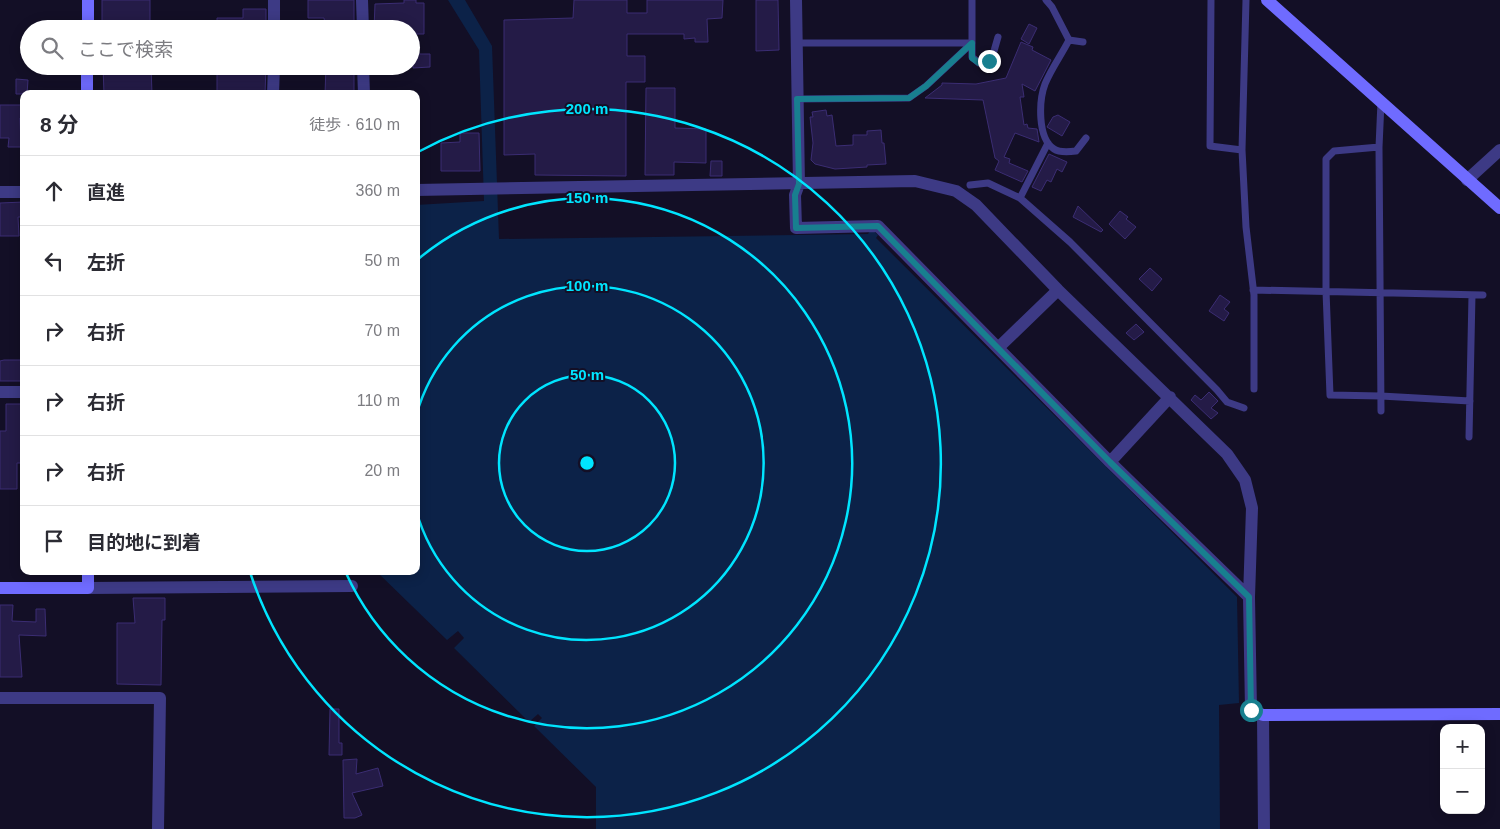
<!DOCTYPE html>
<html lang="ja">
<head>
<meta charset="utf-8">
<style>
	body { margin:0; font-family:Helvetica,"Noto Sans JP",sans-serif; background:#f7f7f7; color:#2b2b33 }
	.controls { position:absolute; right:15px; bottom:15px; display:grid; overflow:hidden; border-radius:10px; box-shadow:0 2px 12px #0003 }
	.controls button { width:45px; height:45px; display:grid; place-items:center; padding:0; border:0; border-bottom:1px solid #e1e1e2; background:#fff; color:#2b2b33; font:25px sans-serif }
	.stop { position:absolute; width:15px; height:15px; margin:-11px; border:4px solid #187f8f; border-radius:50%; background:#fff }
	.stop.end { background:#187f8f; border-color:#fff; box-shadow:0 1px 5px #0008 }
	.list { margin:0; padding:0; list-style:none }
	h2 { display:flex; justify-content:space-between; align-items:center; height:65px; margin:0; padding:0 20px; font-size:21px }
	h2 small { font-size:16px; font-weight:400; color:#7c7c81 }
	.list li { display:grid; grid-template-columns:32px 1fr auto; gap:15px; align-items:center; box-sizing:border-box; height:70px; padding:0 20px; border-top:1px solid #e1e1e2 }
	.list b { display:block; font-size:19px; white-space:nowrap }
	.list em { font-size:16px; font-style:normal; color:#7c7c81 }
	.icon { flex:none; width:28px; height:28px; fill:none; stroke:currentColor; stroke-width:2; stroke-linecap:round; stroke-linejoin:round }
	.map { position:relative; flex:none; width:1500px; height:829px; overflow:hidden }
	.search { position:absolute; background:#fff; box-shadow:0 2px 12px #0003; left:20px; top:20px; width:400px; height:55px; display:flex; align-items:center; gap:12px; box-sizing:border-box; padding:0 18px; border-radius:28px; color:#7c7c81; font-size:19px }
	.panel { position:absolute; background:#fff; box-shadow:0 2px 12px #0003; left:20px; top:90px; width:400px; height:485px; border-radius:10px }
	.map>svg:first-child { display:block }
</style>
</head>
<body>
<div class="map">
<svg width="1500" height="829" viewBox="0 0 1500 829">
	<rect width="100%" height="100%" fill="#130f26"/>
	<path fill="#0c2248" d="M448,0H465L492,46L499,239L868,234L871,229L878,235L876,238L1237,597L1239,703L1219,705L1220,829H596V787L534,726L542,718L538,714L529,722L454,648L464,638L458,631L447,640L376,571H416V205L484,201L479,50Z"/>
	<path fill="#241b47" stroke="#3b2d73" d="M102,0H150V29H102Z
		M308,0H354V29H326L324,18H308Z
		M404,0H416V3H424V34H411V29H374L375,4L404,3Z
		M574,0H627V13H647V0H723L722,18L707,19L708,42H695V38L684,39V34H627V56H645V82H626V176L535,175V154L504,155V20L573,18Z
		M756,0H778L779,50L756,51Z
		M243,9H266V29H217V18H243Z
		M1029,24L1037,28L1029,44L1021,39Z
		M1021,42L1033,47L1032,50L1051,60L1035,91L1022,84L1024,97H1020L1024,125L1027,124L1028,128L1037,129L1039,142L1015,133L1004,157L1010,159L1009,163L1028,171L1022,182L995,170L999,161L995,158L983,100L925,98L942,85V83L976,84L1006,78Z
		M414,54H430V67L413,68Z
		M103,66H151L152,94H104Z
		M217,66H266L265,94H217Z
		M326,66H354V94H325Z
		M16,79L28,80L27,94H16Z
		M646,88H675V128L706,129V163L674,162V175H645Z
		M0,105H24V117L20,118L21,147H8L9,138H0Z
		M826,110L827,116L832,115L836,146L853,145V135H867V131L881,130L882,143H884L886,164L867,165V167L835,169L815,164L811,160L813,143L810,117H813L812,112Z
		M1058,115L1070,122L1062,136L1047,127L1053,117Z
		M460,133H479L480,171H441V143L460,142Z
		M1049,154L1067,162L1062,172L1057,169L1051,182L1047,180L1041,191L1032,187Z
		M711,161H722V176H710Z
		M24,202V217H18L19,236H0V203Z
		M1078,206L1103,230L1101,232L1073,217Z
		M1120,211L1128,217L1126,219L1136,227L1125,239L1109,224Z
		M1150,268L1162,279L1152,291L1139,279Z
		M1220,295L1230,302L1224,309L1229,313L1224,321L1209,311Z
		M1136,324L1144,332L1134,340L1126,333Z
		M4,360H24V381H0V361Z
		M1209,392L1218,401L1211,408L1218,413L1211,419L1191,400L1195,395L1201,400Z
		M6,404H24V463H17V489H0V431H6Z
		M133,598H165V620H162L161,685L117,684V623H135Z
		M0,605H13L12,621L36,622V609H45L46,636L19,635L22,677H0Z
		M330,709H339V743H342V755H329Z
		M357,759L356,774L378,768L383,786L352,793L362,815L355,818H344L343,760Z"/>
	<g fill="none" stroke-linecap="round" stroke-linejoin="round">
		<path stroke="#3d3a85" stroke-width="7" d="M972,0V57L979,63L989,61L994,51L998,37
			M1046,0L1052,7L1069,40
			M1211,0L1210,146L1242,150
			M1246,0L1242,150L1246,227L1254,295V389
			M1083,42L1069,40C1062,54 1051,69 1045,84C1039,100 1037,138 1054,149C1060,153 1069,152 1076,151L1086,138
			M796,43H972
			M797,99L909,98L926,86L972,43
			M1381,102L1379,147L1381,411
			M1379,147L1334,151L1326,159V291L1330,395L1381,396L1470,401
			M970,185L988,183L1020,198L1070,242L1217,390L1227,402L1244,408
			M1020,198L1048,143
			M1253,290L1483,295
			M1469,437L1472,295"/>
		<path stroke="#3d3a85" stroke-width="12" d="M362,0L363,29
			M796,0L799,184L795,195L796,228L878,226L1110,462L1249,597
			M274,29V0
			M363,66L364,94
			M273,94L274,66
			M1467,180L1500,150
			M416,190L915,181L956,191L976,205L1058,290L1227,454L1245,480L1252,508L1249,597L1251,710
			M0,192H24
			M998,348L1058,290
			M0,392H24
			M1110,462L1170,397
			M88,588L352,586
			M0,698H160L158,829
			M1263,715L1264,829"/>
		<path stroke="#6f6bff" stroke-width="12" d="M1267,0L1500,208
			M88,29V0
			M87,94V66
			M0,588H88V571
			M1251,710L1263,715L1500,714"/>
	</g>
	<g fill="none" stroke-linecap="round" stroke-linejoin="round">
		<path stroke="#187f8f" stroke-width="6" d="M989,61L979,63L972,58V43L926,86L909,98L797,99L799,184L795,195L796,228L878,226L1110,462L1249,597L1251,710"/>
	</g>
	<g fill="none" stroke="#00e5ff" stroke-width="2.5">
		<circle cx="587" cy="463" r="88"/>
		<path d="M416 416A177 177 0 1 1 416 510"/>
		<path d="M417 260A265 265 0 1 1 346 573"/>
		<path d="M418 152A354 354 0 1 1 250 572"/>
	</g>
	<circle cx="587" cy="463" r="8" fill="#00e5ff" stroke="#130f26" stroke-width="2.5"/>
	<g font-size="15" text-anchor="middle" font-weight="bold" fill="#00e5ff" stroke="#130f26" stroke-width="4" stroke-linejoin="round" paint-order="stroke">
		<text x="587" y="114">200 m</text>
		<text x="587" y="203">150 m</text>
		<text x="587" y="291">100 m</text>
		<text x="587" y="380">50 m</text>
	</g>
</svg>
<div class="controls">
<button>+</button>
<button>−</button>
</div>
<div class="stop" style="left:1251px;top:710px"></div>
<div class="stop end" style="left:989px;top:61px"></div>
<div class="search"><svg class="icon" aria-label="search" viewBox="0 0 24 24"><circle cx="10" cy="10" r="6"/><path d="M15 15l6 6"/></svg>ここで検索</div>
<section class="panel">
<h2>8 分<small>徒歩 · 610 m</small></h2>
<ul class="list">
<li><svg class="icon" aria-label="ahead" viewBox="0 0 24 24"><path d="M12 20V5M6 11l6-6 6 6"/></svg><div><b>直進</b></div><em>360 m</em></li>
<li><svg class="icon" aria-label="left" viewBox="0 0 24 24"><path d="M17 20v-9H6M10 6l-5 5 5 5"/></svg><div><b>左折</b></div><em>50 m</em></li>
<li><svg class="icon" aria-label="right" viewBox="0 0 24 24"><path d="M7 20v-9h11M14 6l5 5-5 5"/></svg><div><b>右折</b></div><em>70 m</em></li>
<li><svg class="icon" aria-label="right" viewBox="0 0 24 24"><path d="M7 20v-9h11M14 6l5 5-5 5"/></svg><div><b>右折</b></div><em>110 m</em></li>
<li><svg class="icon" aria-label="right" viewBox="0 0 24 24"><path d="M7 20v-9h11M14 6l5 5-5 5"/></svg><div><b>右折</b></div><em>20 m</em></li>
<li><svg class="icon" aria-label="arrive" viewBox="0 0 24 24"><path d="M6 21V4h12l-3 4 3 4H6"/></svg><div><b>目的地に到着</b></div></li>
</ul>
</section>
</div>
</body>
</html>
